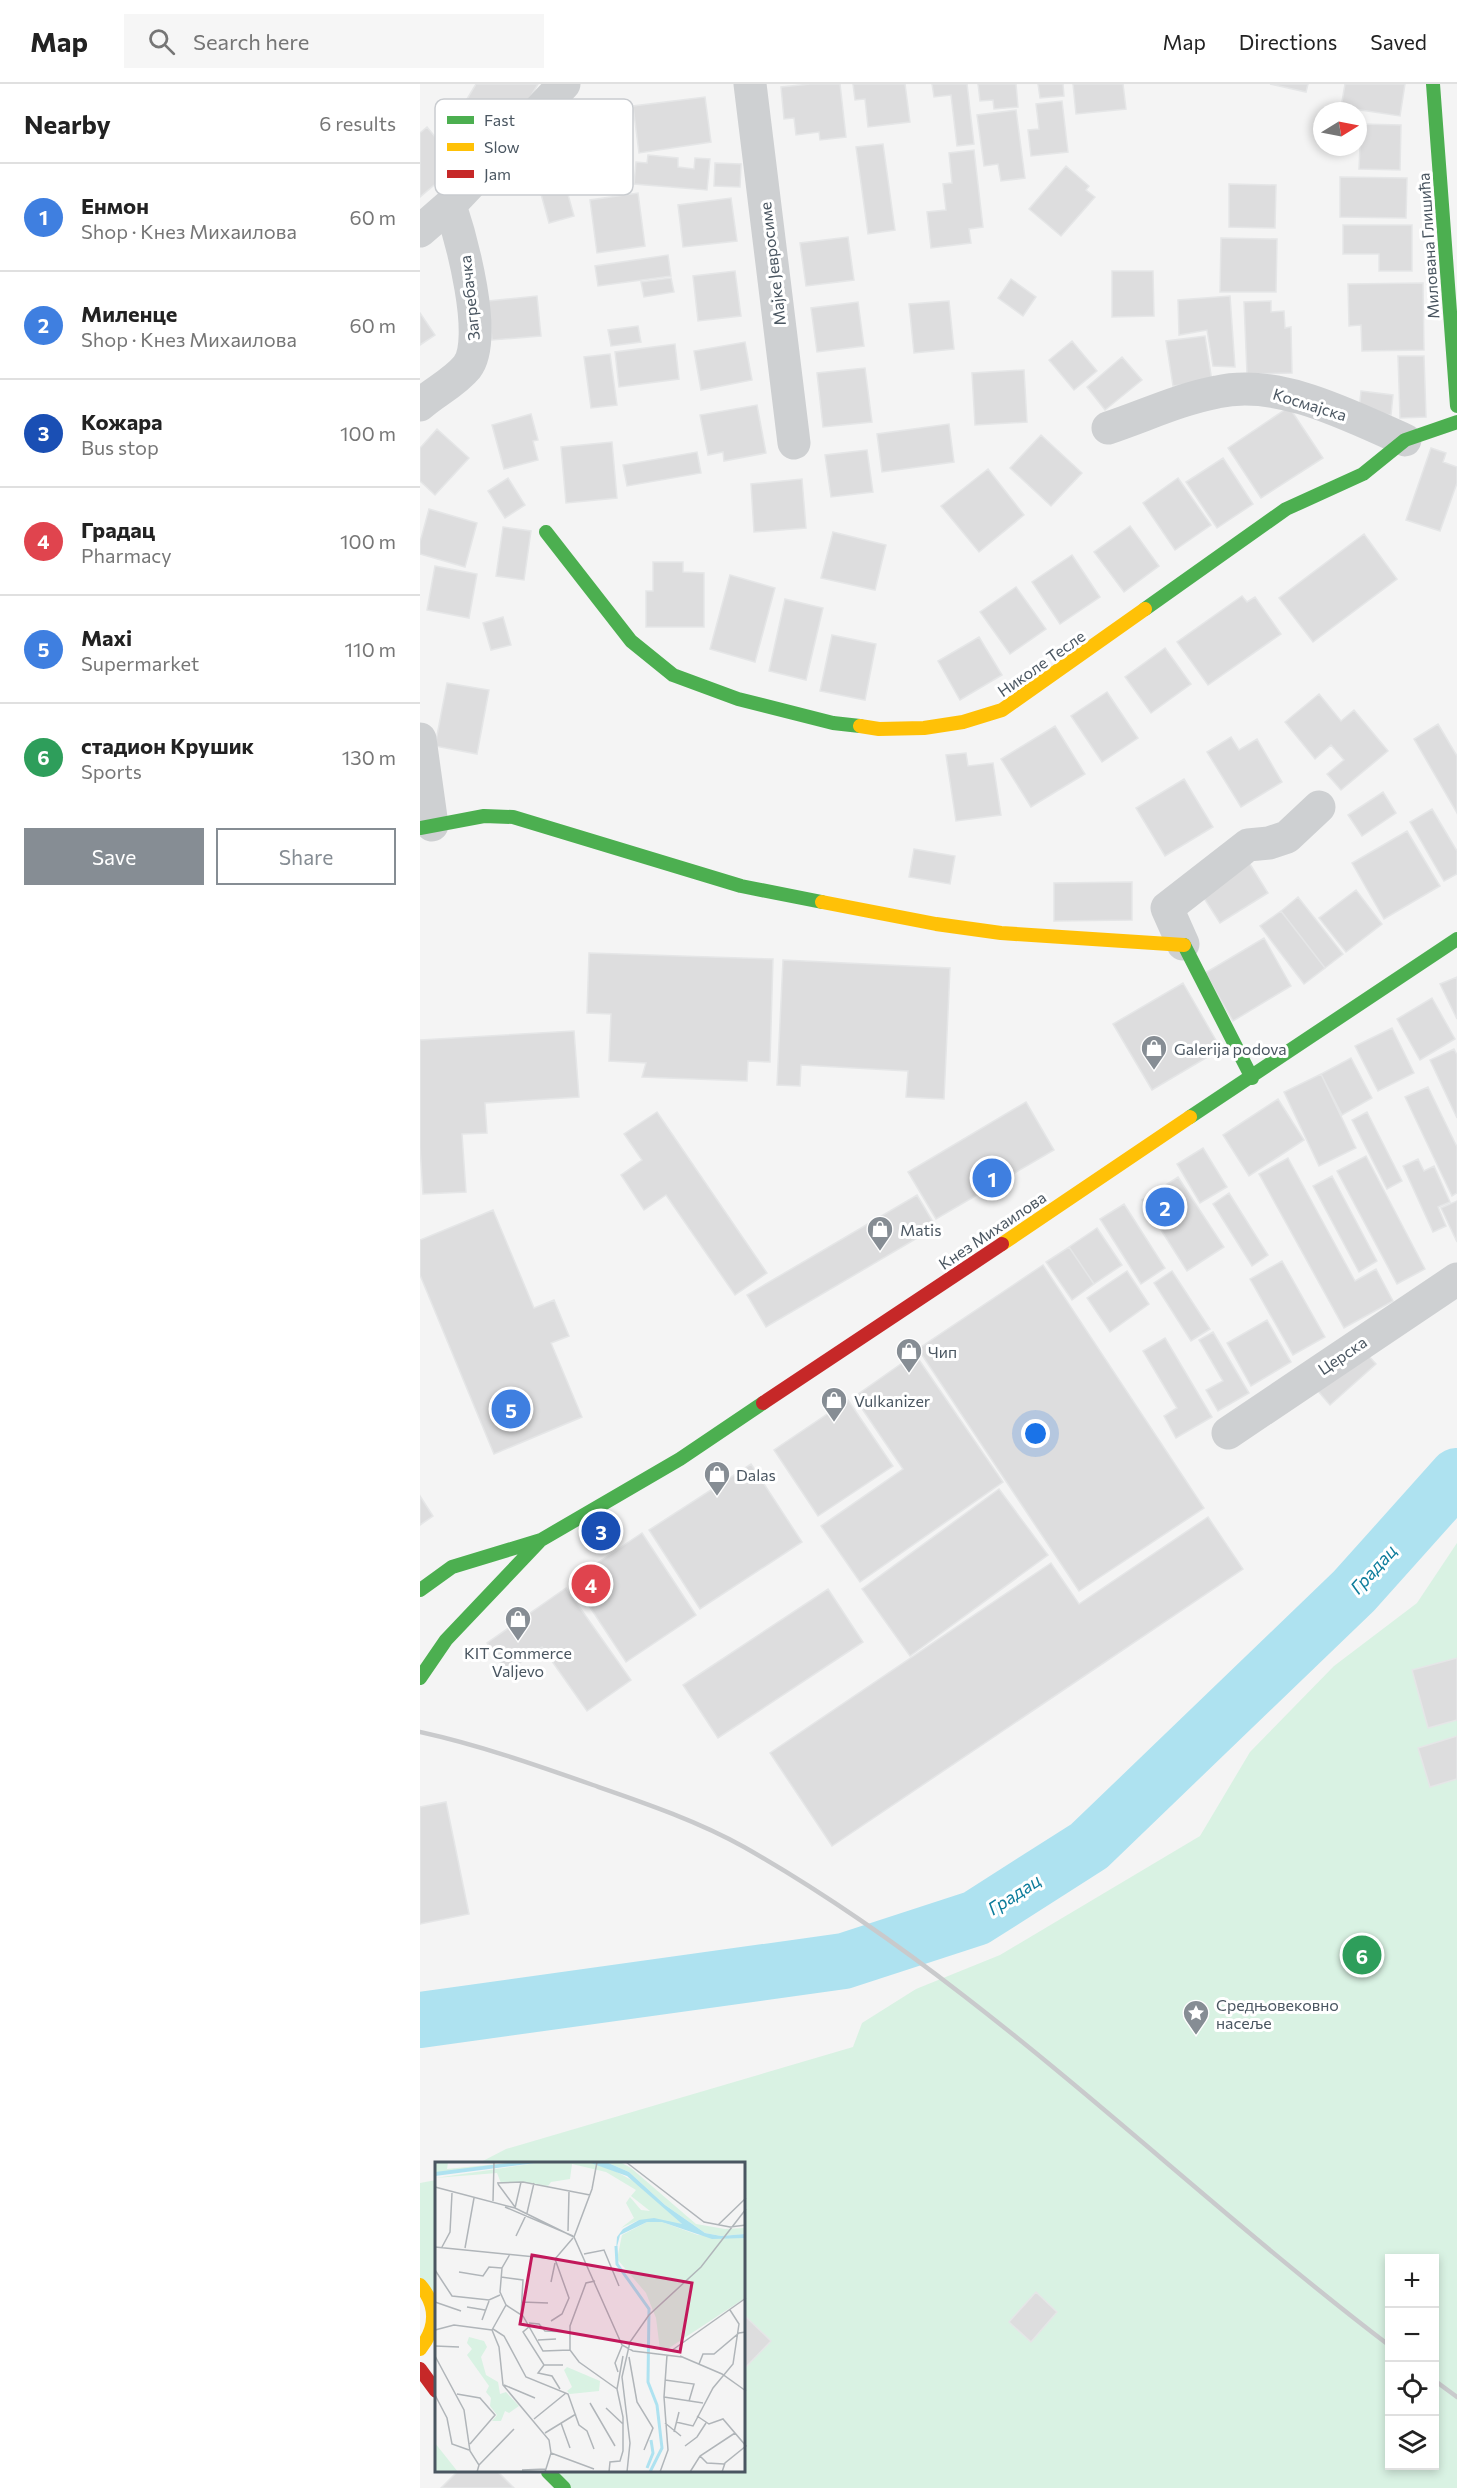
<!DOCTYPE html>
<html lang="en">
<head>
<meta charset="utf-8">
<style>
	body { margin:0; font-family:Commissioner,sans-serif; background:#f6f6f6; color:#222 }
	.controls { position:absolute; right:18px; bottom:18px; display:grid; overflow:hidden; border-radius:0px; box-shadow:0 3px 9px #0003 }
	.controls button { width:54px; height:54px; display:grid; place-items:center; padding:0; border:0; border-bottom:2px solid #e0e0e0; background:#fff; color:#222; font:30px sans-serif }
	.compass { position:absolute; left:893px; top:18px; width:54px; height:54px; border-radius:50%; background:#fff; box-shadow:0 3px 9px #0003; rotate:80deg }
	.you { position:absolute; left:616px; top:1350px; width:21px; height:21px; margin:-15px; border:4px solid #fff; border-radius:50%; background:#1a73e8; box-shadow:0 0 0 9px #1a73e833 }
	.badge { display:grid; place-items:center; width:39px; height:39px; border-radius:50%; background:#868d94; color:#fff; font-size:20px; font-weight:700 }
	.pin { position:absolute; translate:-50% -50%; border:3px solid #fff; box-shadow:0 2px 6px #0006 }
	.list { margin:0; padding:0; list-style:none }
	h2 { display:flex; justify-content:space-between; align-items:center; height:78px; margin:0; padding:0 24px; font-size:26px }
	h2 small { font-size:20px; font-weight:400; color:#767676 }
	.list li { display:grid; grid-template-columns:39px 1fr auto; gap:18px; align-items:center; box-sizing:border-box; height:108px; padding:0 24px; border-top:2px solid #e0e0e0 }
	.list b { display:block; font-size:22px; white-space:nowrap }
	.list p { margin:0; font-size:20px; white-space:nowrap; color:#767676 }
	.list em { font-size:20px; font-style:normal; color:#767676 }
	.actions { display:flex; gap:12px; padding:18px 24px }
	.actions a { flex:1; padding:14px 0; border:2px solid #868d94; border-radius:0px; text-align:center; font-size:21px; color:#868d94 }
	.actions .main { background:#868d94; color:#fff }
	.icon { flex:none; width:33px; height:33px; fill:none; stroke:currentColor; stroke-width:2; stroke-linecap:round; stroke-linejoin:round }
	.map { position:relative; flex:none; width:1037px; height:2404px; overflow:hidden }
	header { display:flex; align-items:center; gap:36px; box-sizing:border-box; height:84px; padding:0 30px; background:#fff; border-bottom:2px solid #e0e0e0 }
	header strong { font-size:28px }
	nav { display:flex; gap:33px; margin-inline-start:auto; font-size:21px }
	.search { width:420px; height:54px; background:#f6f6f6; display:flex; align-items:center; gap:15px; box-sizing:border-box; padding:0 21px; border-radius:0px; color:#767676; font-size:22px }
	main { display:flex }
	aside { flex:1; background:#fff }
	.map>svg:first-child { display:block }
</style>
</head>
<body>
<header>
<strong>Map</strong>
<div class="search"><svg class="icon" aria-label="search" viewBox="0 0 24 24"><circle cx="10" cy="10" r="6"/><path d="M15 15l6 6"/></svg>Search here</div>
<nav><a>Map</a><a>Directions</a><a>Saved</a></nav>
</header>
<main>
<aside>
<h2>Nearby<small>6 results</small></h2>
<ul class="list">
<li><span class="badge" style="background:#3f7fe0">1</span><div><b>Енмон</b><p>Shop · Кнез Михаилова</p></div><em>60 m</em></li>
<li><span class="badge" style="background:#3f7fe0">2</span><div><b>Миленце</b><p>Shop · Кнез Михаилова</p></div><em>60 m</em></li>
<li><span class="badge" style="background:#1a4fb4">3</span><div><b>Кожара</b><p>Bus stop</p></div><em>100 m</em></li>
<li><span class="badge" style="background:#e0444e">4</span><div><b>Градац</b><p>Pharmacy</p></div><em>100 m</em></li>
<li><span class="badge" style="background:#3f7fe0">5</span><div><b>Maxi</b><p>Supermarket</p></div><em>110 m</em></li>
<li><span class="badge" style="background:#2e9e5b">6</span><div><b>стадион Крушик</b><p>Sports</p></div><em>130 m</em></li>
</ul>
<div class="actions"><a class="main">Save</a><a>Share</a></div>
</aside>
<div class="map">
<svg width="1037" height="2404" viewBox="0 0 1037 2404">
	<rect width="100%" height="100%" fill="#f4f4f4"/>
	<path fill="#d9f2e3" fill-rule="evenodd" d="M1037,1459V2404H145L128,2388H324V2080H57L86,2065L433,1963L442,1939L496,1905L580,1871L780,1752L830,1668L914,1582L997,1519ZM970,2174H1014V2382H970Z
		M16,2096V2242L0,2201V2099Z"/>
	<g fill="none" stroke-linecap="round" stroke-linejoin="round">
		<path stroke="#aee2f0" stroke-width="56" d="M0,1936L424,1877L556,1834L669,1762L934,1507L1037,1392"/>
	</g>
	<path fill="#ddddde" stroke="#e5e6e7" stroke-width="1.5" d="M56,0H118L104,24L89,16L79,33L47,15Z
		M390,0H420L426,53L400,56L399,48L376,51L374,34L364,35L361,3Z
		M433,0H485L490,38L448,43L445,15L435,16Z
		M512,0H547L554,60L537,62L531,11L514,13Z
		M558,0H596L598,23L574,25L573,16L560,17Z
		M618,0H643L644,12L620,14Z
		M653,0H703L706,25L656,30Z
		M850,0H888L886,8Z
		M925,0H985L980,32L921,23Z
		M285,13L291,58L219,69L213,22Z
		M642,17L648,68L611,72L608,46L619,45L616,20Z
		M596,26L605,94L581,97L578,80L564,82L557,31Z
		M941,40L981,41L980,86L939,85Z
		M7,43L38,81L0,113V49Z
		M463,60L475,146L448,150L436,63Z
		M554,66L563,143L549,145L551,159L511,164L507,128L526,126L523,100L532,99L529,69Z
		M228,71L258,74V83L274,85L275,74L290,75L287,106L214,100L216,78L227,79Z
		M138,74L141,83L152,80L159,103L147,107L154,132L129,139L113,81Z
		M295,79L321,80L320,103L294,102Z
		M646,82L669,102L666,106L675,113L641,152L609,125Z
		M920,93L987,94L986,134L920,133Z
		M809,100L856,101L855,144L809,143Z
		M218,109L225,162L177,169L170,116Z
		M311,114L317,157L263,163L258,121Z
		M923,141H992V187H959V170H923Z
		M428,153L434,196L386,202L380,159Z
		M801,154L857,155L856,208H800Z
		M248,171L251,192L178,202L175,182Z
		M315,187L321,232L278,237L273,192Z
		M692,187H733L734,232L692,233Z
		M251,194L254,208L224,213L221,198Z
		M591,195L616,213L603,232L578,214Z
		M1003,199L1004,266L942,267L941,241L929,242L928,200Z
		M117,212L121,252L72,256L68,217Z
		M810,212L815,283L793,282L787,246L759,251L758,216Z
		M529,217L534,265L494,269L489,220Z
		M851,217V228L864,227L865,244L871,243L872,289L827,290L824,218Z
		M438,218L444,262L397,268L391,224Z
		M0,229L15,251L0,261Z
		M218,242L221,258L191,262L188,246Z
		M785,252L792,297L753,302L746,257Z
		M652,257L677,287L654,306L629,276Z
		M325,258L332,296L281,306L274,267Z
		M255,260L259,295L199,303L195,268Z
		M190,270L197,321L171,324L164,273Z
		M978,272H1004L1006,333L980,334Z
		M702,273L722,296L685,326L667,303Z
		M445,284L452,338L403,343L397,289Z
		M604,286L607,338L555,341L552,289Z
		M941,307L973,311L971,331L939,327Z
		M337,321L346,369L304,377L303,368L288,371L280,331Z
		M869,323L903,374L841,414L808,364Z
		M111,330L118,356L113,357L118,376L84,385L72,341Z
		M529,340L534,378L462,388L457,350Z
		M17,345L49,374L15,411L0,397V364Z
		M621,351L662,389L631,422L590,384Z
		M192,358L197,414L146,419L141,363Z
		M1011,364L1026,369L1023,378L1037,383V399L1020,447L986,436Z
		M447,366L453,408L411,413L405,371Z
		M277,368L281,389L207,402L203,381Z
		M803,374L833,420L797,444L766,398Z
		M568,385L604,431L559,468L521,422Z
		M88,394L105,421L85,434L68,407Z
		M758,394L791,441L755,466L723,419Z
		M382,395L386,444L334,448L331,400Z
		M9,425L57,439L45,483L0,470V458Z
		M710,442L739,482L704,508L674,468Z
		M83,443L111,447L104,496L76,492Z
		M413,448L466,461L455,506L401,494Z
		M944,450L977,495L893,558L859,514Z
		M652,471L680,513L640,540L612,498Z
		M233,478H263V488L284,489V543H226V507H233Z
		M15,482L57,490L49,534L7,526Z
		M310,491L355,504L335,578L290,565Z
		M596,503L626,545L590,570L560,528Z
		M822,512L827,518L835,513L861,550L788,601L757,558Z
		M365,515L403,524L386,596L349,587Z
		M83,533L91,561L71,566L63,539Z
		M412,551L456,560L445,616L400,607Z
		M559,553L582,591L540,616L518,577Z
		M745,564L771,600L731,629L705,593Z
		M27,599L69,606L57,670L15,662Z
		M687,608L718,654L682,678L651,632Z
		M899,610L921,637L934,626L968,667L921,706L907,690L924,676L911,661L895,675L865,638Z
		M1018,640L1037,672V729L994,655Z
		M635,642L665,690L611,723L581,675Z
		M811,653L819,666L837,655L862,698L821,723L787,668Z
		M546,669L548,682L573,679L581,731L536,737L526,671Z
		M764,695L793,743L745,772L716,724Z
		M963,708L976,729L942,752L928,731Z
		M1012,725L1037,767V790L1024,797L990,738Z
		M987,747L1020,802L964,835L932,779Z
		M494,765L535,772L530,800L489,793Z
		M828,777L848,809L800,839L780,808Z
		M712,798V836L634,837V799Z
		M936,806L962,840L926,868L899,834Z
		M878,813L923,870L905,884L861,827Z
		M861,827L905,884L884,900L840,842Z
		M844,854L871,902L813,937L785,889Z
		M169,869L353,875L350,978L328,977L327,997L222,993L226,979L189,977L191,930L167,929Z
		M363,876L530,884L524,1015L486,1013L488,987L381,981L380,1002L357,1001Z
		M1037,893V935L1020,900Z
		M763,899L801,965L732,1006L693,940Z
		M1012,914L1035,955L1000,976L977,935Z
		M972,944L994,989L958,1007L935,962Z
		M154,947L159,1013L65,1019L67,1049L42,1050L46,1108L3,1110L0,1063V956Z
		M1034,965L1037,971V1034L1010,976Z
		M931,974L952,1014L922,1031L901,990Z
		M901,990L936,1064L899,1082L864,1008Z
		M1008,1003L1037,1063V1109L1032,1112L985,1013Z
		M858,1015L884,1056L829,1092L803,1051Z
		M606,1018L634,1066L516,1135L488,1088Z
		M237,1028L347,1189L315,1211L246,1111L224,1126L201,1091L222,1076L204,1050Z
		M947,1028L982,1097L967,1105L932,1036Z
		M783,1064L807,1103L780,1119L757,1080Z
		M946,1072L1005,1185L977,1200L917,1087Z
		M868,1074L935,1197L956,1185L973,1217L924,1244L839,1090Z
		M998,1075L1004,1087L1014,1082L1030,1118L1018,1123L1026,1142L1013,1148L983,1082Z
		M912,1092L957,1177L939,1188L893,1102Z
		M758,1093L804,1163L767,1187L722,1116Z
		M809,1109L848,1171L832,1182L793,1120Z
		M497,1111L516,1143L346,1243L327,1211Z
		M1037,1117V1158L1021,1124Z
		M704,1120L745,1184L721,1200L680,1135Z
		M73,1126L114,1224L134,1216L149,1252L131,1259L162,1333L74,1370L0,1191V1156Z
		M677,1144L702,1181L674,1200L649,1163Z
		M649,1163L674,1200L652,1216L626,1178Z
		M862,1177L905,1253L873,1271L830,1195Z
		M623,1181L784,1424L659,1507L498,1265Z
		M707,1187L729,1220L690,1248L667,1214Z
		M752,1187L790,1245L771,1257L734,1199Z
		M847,1236L871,1278L831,1302L807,1259Z
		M793,1248L829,1309L798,1327L786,1306L803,1297L779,1256Z
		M745,1254L792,1333L756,1354L744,1332L757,1324L723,1267Z
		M943,1266L956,1280L910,1321L898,1307Z
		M495,1270L583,1398L440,1498L401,1442L483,1385L434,1313Z
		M428,1316L473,1382L398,1432L354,1366Z
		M331,1380L382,1458L280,1525L229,1446Z
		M579,1405L628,1471L490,1572L442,1505Z
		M0,1412L13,1432L0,1441Z
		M788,1433L823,1485L412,1762L350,1669L631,1479L659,1520Z
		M222,1449L276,1531L206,1578L152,1496Z
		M146,1504L211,1596L167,1627L122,1563L87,1588L67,1559Z
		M408,1505L443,1558L298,1654L263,1601Z
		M1037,1574V1636L1008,1644L992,1586Z
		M1037,1652V1695L1010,1703L998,1664Z
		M26,1718L49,1830L0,1840V1723Z
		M616,2208L637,2228L611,2258L589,2238Z
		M324,2231L351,2257L324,2285Z
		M37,2388H78L94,2404H21Z"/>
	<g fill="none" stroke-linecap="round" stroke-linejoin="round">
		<path stroke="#ced0d2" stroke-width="33" d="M330,0L374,359
			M0,147L30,121L144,0
			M0,321C14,308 34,299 47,283C69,255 41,154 30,121
			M688,344C724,332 760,315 797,308C859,294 930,332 985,356
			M0,655L12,741
			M763,860L747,824L828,761L849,759L867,753L899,723
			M808,1349L1037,1195"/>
		<path stroke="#4caf50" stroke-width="14" d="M1013,0L1037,322
			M126,448L211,557L253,591L318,615L413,639L440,642
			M725,525L866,425L943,390L985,356L1037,338
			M0,744L64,732L93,733L321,802L402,818
			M764,861L832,994
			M770,1033L1037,855
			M0,1506L32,1483L121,1456L260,1375L343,1319
			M0,1594L26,1556L119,1458
			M128,2388L144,2404"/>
		<path stroke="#ffc107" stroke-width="14" d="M440,642L459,645L504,644L543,638L582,626L725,525
			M402,818L516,840L581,849L764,861
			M582,1160L770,1033
			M0,2201C18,2222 17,2244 0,2265"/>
		<path stroke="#c62828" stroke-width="14" d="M343,1319L582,1160
			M0,2285L16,2307"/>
		<path stroke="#c9cacc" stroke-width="4.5" d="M0,1648C59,1661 116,1681 173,1701C222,1718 278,1737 324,1763C562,1898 753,2097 970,2262
			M1014,2296L1037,2313"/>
	</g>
	<defs>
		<g id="shop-pin" transform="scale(1.35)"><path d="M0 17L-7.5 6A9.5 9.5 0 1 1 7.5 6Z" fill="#868d94" stroke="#fff"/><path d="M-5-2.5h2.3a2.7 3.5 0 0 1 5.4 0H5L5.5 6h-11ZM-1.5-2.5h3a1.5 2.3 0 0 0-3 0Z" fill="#fff"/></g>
		<g id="sight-pin" transform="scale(1.35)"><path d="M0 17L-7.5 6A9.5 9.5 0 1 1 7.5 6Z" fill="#868d94" stroke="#fff"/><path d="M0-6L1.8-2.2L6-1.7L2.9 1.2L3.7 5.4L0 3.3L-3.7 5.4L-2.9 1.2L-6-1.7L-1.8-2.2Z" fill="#fff"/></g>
	</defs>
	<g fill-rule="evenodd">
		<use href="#shop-pin" x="734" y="964"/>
		<use href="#shop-pin" x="460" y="1145"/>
		<use href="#shop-pin" x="489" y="1267"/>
		<use href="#shop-pin" x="414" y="1316"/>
		<use href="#shop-pin" x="297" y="1390"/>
		<use href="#shop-pin" x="98" y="1535"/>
		<use href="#sight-pin" x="776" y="1929"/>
	</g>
	<g text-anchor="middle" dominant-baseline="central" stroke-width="6" stroke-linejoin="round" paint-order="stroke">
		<g font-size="16" fill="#4a5661" stroke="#fff">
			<text transform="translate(1008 162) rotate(-94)">Милована Глишића</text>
			<text transform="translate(352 180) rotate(-97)">Мајке Јевросиме</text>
			<text transform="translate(49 214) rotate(-96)">Загребачка</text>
			<text transform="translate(890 320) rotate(17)">Космајска</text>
			<text transform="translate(621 579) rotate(-35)">Николе Тесле</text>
			<text transform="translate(572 1146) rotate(-34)">Кнез Михаилова</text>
			<text transform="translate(922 1271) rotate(-34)">Церска</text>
		</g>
		<g font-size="16" fill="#4a5661" stroke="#fff" text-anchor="start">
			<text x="754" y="964">Galerija podova</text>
			<text x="480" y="1145">Matis</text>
			<text x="508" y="1267">Чип</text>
			<text x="434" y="1316">Vulkanizer</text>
			<text x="316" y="1390">Dalas</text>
			<text x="98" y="1568" text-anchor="middle">KIT Commerce<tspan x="98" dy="18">Valjevo</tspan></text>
			<text x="796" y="1920">Средњовековно<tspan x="796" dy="18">насеље</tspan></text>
		</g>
		<g font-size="18" font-style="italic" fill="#0c7c9b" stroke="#fff">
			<text transform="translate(953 1485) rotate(-48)">Градац</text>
			<text transform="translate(594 1810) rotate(-33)">Градац</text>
		</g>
	</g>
	<g transform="translate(15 2078)">
		<rect width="310" height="310" fill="#f4f4f4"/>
		<path d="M1,0H13L12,7L82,0L7,11L0,10ZM108,0H154L180,9L202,21L248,63L204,58L186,66L199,56L191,41L195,35L206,48L215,49L196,34L201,28L171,10L137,2L135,17L116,20L113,24L88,20L66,21L62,11L0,16ZM171,0H185L196,6L261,62L290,67L310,66V72L286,74L270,71L230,43L194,10ZM212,60H227L263,73L310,76V136L231,188H225L221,156L211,131L182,97L187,73ZM34,175L49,179L52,185L46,195L51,213L63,220L65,232L71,230L84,244L74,251L70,249L66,259H57L62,253L55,244L56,236L51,230L54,224L32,193L37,187L32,181ZM132,205L165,219L164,229L135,232L132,229L137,225L129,208ZM0,281L23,310H0Z" fill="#d9f2e3"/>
		<path d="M82,0H109L0,14V10ZM153,0H171L194,10L230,43L270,71L286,74L310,72V76L277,77L227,60H212L185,73L181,89L182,75L188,67L204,58L219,56L247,62L192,14Z" fill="#aee2f0"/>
		<path fill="none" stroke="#aee2f0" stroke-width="3" d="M181,84L182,102L214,147L213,220L222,243L227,286L215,310M212,306L218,291L216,278"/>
		<path fill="none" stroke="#b0b5b9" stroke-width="1.5" d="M162,0L157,27L139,75L187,183L198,189L247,195M191,0L269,60L295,65L311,63M62,21L88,20L155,33M63,22L80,45M0,25L80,46L139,75M58,39L59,0M70,45L138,74M80,46L86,20M283,63L311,36M133,69L134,29M81,74L92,51L99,21M0,85L120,97L138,76M7,85L15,70L17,31M30,86L39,36M149,92L169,88L184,124M0,108L17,134L54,138L65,133M24,110L48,114L54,105L67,106M66,115L88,118L86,152M160,119L151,121L135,164V188L144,200L182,227M116,120L120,101M0,140L26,149M87,140L113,141M71,143L88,154L108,189L135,188M32,145L50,148M47,158L54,139M116,159L127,152L134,136L120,97M94,161L104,162L110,169L135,170M95,164L88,170L109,203H128M58,167L69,174L91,215L133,232L144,263L152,269L159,287M0,168L19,163L57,168M57,168L64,185L68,223L114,278L116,291L110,310M57,168L71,143L65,130L67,106L75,92M103,178L121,177M0,184L24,185M236,189L311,136M0,194L29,248L35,289L44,303L42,310M245,194L287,212L311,229M194,195L202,240L218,266L209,288M264,202L268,192H279L304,171L311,170M109,203L103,211L117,214L125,227M183,210L180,201L187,184M230,218L259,222L254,239M69,223L100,236M22,232L45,236L60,253L35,282M0,233L12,256L17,282L34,288M229,235L268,241M155,241L180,284M171,246L188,262M262,254L274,262L288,257L311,284L290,301L287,310M99,257L131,231M241,260L258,264L278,226L298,202L304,162L295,148M126,261L135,286M230,261L246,274M239,270L244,250M110,271L141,252M250,284L262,275L271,261M116,291L159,307M265,294L272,301L289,302M44,303L79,267M87,308L111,307M174,310L175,300L185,299L188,289V255L182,227L188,194M192,310L195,281L187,215L195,180L214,153L266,105L311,47M225,310L233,288L229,235L232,193M255,310L265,294L300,271"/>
		<path fill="#c2185b" fill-opacity="0.15" stroke="#c2185b" stroke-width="3" d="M97,93L257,121L245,190L85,162Z"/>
		<rect width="310" height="310" fill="none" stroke="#4a5661" stroke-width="3"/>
	</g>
	<rect x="15" y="15" width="198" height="96" rx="9" fill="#fff" stroke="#c9ccd0" stroke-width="1.5"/>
	<rect x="27" y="32" width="27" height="8" fill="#4caf50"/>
	<rect x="27" y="59" width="27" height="8" fill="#ffc107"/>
	<rect x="27" y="86" width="27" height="8" fill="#c62828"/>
	<g font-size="16" fill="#4a5661">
		<text x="64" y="42">Fast</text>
		<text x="64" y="69">Slow</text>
		<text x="64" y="96">Jam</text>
	</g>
</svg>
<div class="controls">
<button>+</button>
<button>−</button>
<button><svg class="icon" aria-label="locate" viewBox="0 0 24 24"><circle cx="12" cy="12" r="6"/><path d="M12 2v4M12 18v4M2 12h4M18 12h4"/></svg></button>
<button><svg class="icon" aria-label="layers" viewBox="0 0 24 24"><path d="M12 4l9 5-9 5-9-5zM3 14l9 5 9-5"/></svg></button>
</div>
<svg class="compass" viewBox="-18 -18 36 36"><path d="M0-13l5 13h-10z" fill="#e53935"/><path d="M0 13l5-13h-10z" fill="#767676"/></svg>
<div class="you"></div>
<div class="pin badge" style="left:572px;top:1094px;background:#3f7fe0">1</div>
<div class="pin badge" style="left:745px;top:1123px;background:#3f7fe0">2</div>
<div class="pin badge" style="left:181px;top:1447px;background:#1a4fb4">3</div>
<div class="pin badge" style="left:171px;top:1500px;background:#e0444e">4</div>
<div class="pin badge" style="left:91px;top:1325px;background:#3f7fe0">5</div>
<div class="pin badge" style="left:942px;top:1871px;background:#2e9e5b">6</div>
</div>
</main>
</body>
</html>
